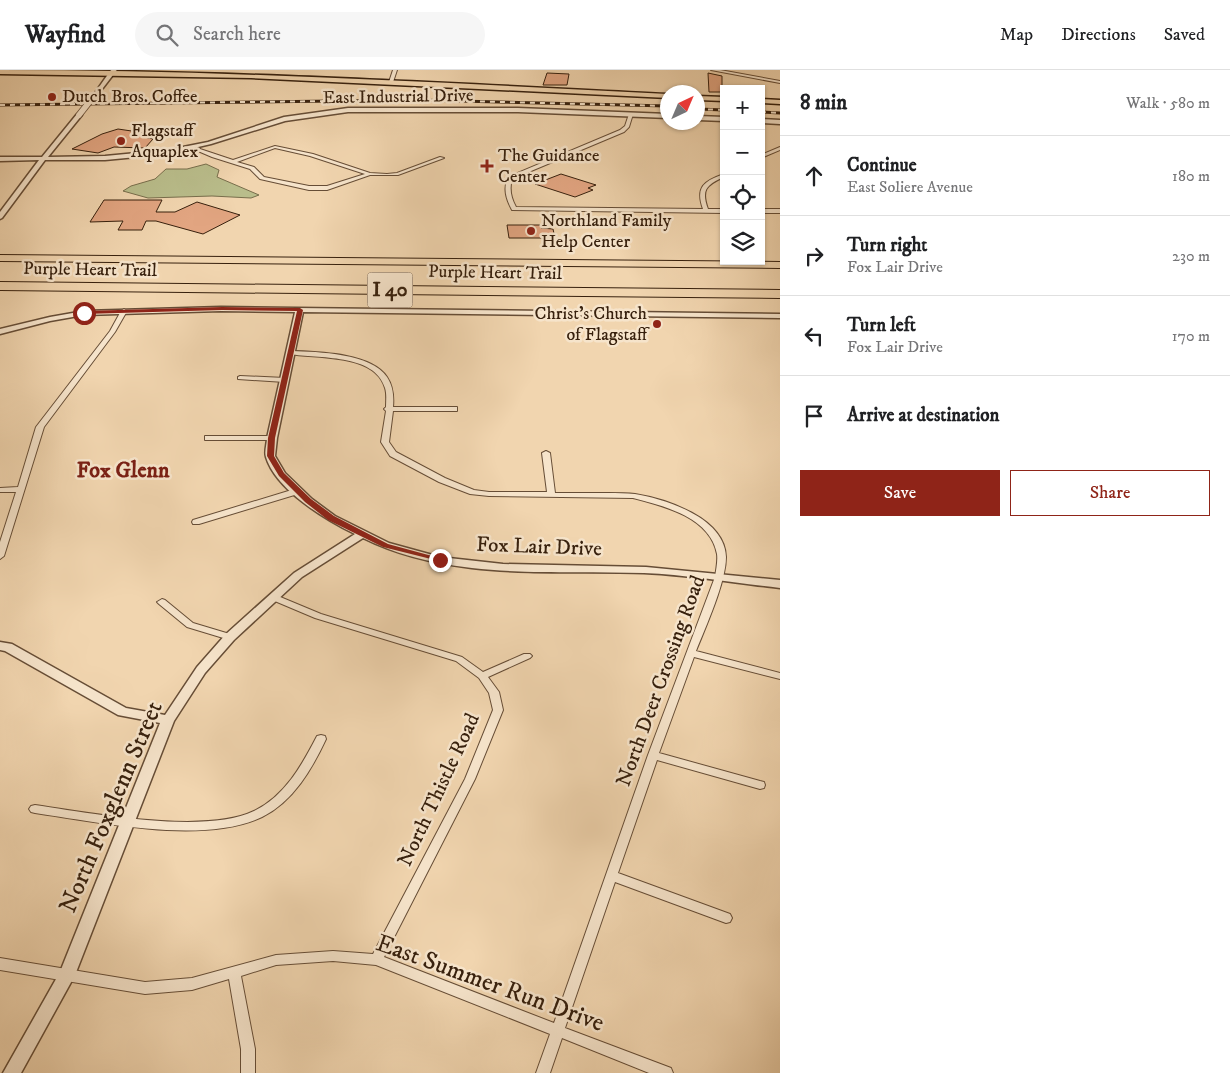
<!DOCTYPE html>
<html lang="en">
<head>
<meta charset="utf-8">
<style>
	body { margin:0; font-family:"IM FELL DW Pica",serif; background:#f6f6f6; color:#202124 }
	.controls { position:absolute; right:15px; top:15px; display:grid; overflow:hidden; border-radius:0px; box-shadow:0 1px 4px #0004 }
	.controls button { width:45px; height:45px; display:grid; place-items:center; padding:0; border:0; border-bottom:1px solid #e0e0e0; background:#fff; color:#202124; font:25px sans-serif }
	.compass { position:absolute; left:660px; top:15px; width:45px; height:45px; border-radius:50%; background:#fff; box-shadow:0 1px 4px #0004; rotate:44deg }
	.stop { position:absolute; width:15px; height:15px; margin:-11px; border:4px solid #8f2418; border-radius:50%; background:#fff }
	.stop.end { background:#8f2418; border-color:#fff; box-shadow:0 1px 5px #0008 }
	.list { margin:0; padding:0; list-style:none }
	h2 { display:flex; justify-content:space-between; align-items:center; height:65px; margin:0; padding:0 20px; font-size:21px }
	h2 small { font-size:16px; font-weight:400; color:#757577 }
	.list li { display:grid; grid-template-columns:32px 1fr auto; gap:15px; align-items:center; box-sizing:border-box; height:80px; padding:0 20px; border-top:1px solid #e0e0e0 }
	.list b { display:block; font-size:19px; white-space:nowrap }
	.list p { margin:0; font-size:16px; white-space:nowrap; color:#757577 }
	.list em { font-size:16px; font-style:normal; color:#757577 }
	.actions { display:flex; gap:10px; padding:15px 20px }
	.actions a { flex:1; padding:11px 0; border:1px solid #8f2418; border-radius:0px; text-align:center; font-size:18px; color:#8f2418 }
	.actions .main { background:#8f2418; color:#fff }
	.icon { flex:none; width:28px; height:28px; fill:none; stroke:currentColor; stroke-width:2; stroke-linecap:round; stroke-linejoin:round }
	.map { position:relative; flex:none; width:780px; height:1003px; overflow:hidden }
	header { display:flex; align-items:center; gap:30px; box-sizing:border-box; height:70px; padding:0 25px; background:#fff; border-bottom:1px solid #e0e0e0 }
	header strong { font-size:24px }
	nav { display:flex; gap:28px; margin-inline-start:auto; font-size:18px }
	.search { width:350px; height:45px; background:#f6f6f6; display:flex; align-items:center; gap:12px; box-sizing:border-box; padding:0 18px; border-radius:28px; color:#757577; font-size:19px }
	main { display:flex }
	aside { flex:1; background:#fff }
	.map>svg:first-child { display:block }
</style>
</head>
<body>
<header>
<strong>Wayfind</strong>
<div class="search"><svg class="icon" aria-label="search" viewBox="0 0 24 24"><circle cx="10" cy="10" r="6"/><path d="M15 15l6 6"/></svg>Search here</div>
<nav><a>Map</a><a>Directions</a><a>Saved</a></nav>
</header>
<main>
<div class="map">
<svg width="780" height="1003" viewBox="0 0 780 1003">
	<rect width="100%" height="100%" fill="#f1d5af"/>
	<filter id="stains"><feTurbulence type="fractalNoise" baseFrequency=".004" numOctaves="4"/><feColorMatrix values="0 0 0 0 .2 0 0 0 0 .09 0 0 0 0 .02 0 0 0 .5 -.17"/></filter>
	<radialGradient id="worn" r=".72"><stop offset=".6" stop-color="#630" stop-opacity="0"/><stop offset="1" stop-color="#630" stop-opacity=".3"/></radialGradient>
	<path fill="#b9bd8b" stroke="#786e4c" d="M206,94L219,100L217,107L259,125L251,128L212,126L148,128L123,121L131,116L155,109L166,99H187Z"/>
	<path fill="#e2a581" stroke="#37200d" d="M547,3L569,4L567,15H543Z
		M708,3L722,6V22H709Z
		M118,59L145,63L140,66L153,69L145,78L114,77L98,83L72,79L102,64Z
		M561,104L596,115L588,118L593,120L575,127L535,114Z
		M104,130H162L156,142H175L197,132L240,145L203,164L156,151H146L142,160H118L123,151L90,152Z
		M507,155H540L541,158L553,159L555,168H509Z"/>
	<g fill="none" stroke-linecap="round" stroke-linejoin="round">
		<g stroke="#664d36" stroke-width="2">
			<path id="minor" d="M393,0H397L393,12L391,13L389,12Z
				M711,0H720L780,11V13Z
				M631,43L633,44L629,57L624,62L512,109C509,119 511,128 516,137L703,139C695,117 704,111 724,104V107C706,115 701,120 708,139H724V143L512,140C506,129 503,119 508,107L620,60L625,56L629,44Z
				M191,76L233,90L275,76L313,84L370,103L387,104L397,103L440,87L444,88L398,105H370L327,120H309L260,109L250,99L212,87L191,78ZM275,78L310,86L365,104L327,116H309L264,107L254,97L237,92Z
				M780,77V80L761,88V85Z
				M761,139H780V143H761Z
				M124,239L127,241L115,262L44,357L4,486L0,489V472L16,422H0V418L18,417L36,357L110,261L121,241Z
				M292,281C318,282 371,283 387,307C393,316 394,326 393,337H457V341H393L389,372L396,382L445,408L474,420L489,422H547L542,383L546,381L550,383L555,423C573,423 590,423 608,423C617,423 626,423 635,424C666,429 725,448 726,487C726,512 706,556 696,581L780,603V609L694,587L659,683L760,711L764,712L765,715L764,718L760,719L657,690L618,803L730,844L732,848L730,852L726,853L615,812L565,958L671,998L673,1003H649L562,968L550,1003H536L550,964L376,895L333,891L276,895L241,906L255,979V1003H241V979L229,909L192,920L145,924L0,900V888L145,912L192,908L276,885L333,881L373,884L465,709L493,640L489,623L479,608L456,591L315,548L270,529L269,527L273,524L321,544L462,587L483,602L524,584H530L532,586L530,588L488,607L499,622L503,640L475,709L384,887L554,953L648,685L715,507C716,500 718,491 717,484C710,447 664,436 633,428L489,426L470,424L439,412L390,386L381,372L386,341L384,339L386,337C386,331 387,324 385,318C375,283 317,289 290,284L289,283Z
				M240,306L285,308L288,310L285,312L238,309V307Z
				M205,366H272L276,368L272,370H205Z
				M295,419H298L302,421L301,423L199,454H193L192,452L193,450Z
				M162,529L165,530L193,553L233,565L235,567L230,570L187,557L159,534L157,532Z
				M321,665L325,666L326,669C312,699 293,732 262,747C204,775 97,752 35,743L31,742L29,739L31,736L35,735C90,743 205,765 254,741C285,726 302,695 317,666Z"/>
		</g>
		<g stroke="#664d36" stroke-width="3">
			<path id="tertiary" d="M111,0L116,1L96,27H92Z
				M348,38H518L668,44V48L518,42H348L285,51L211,74L168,84L105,90H45L2,148L0,149V142L39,90L0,91V87H42L77,44L82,45L48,87L105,86L168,80L208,72L284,47Z
				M698,46L724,47V51L698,50Z
				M761,49L780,50V54L761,53Z
				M221,237L780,244V248L303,242L277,368L275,386L285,403L312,429L335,446L389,473L440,487L503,494L646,497L780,510V518C735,513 689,505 644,503C552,500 449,511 363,468L302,507L234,570L205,603L174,651L75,905L21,1003H3L60,902L160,653L118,645L5,581L0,580V572L12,574L126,638L165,645L197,597L226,564L294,503L355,464C326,450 276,420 266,387C264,382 267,374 267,368L295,242L221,241L84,245L50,251L0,264V259L50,247L84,241Z"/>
		</g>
		<g stroke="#37200d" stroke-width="2">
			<path id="secondary" d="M111,0H117L113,3Z"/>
		</g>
		<g stroke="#37200d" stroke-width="3">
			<path id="primary" d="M0,0C223,0 445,13 668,24V28L251,8L0,4Z
				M698,26L724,27V31L698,30Z
				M761,29L780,30V34L761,33Z"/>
		</g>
		<g stroke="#37200d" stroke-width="2">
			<path id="motorway" d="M0,185L780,192V198L0,191Z
				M0,212L780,220V228L0,220Z"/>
		</g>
		<use href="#minor" fill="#f6e4cb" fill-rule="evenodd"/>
		<use href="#tertiary" fill="#f6e4cb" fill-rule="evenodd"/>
		<use href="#secondary" fill="#f6e4cb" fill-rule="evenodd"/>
		<use href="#primary" fill="#f1d5af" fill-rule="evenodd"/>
		<use href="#motorway" fill="#f1d5af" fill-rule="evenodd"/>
		<g stroke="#37200d" stroke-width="3">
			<path id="rail" d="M0,35L417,30L668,36
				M698,39L724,40
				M761,42L780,43"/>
		</g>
		<use href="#rail" stroke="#f6e4cb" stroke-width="2" stroke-dasharray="5" stroke-linecap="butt"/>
		<g stroke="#664d36" stroke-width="7" stroke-linecap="butt">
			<path id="tertiary-bridge" d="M79,45L94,26"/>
		</g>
		<use href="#tertiary-bridge" stroke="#f6e4cb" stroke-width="5.5"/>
	</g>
	<path fill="#8f2418" d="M222,237L300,238L303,240L275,368L274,386L284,403L311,429L334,446L388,474L443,489V492L383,477L328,450L305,432L279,406L267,386L268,368L297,241L222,240L84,244L81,243L84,241Z"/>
	<g fill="#8f2418" stroke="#f6e4cb" stroke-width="2">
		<circle cx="52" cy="27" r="5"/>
		<circle cx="121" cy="71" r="5"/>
		<path d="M484.5 88.5h5v5h5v5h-5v5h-5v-5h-5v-5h5z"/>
		<circle cx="531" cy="161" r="5"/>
		<circle cx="657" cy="254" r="5"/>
	</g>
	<g text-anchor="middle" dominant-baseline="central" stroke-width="5" stroke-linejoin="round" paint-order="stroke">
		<g font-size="18" fill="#37200d" stroke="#f6e4cb" text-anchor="start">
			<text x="62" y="27">Dutch Bros. Coffee</text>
			<text x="131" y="61">Flagstaff<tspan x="131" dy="21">Aquaplex</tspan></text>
			<text x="498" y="86">The Guidance<tspan x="498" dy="21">Center</tspan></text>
			<text x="541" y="151">Northland Family<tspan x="541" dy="21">Help Center</tspan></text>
			<text x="647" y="244" text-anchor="end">Christ's Church<tspan x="647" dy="21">of Flagstaff</tspan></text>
		</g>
		<g font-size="18" fill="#37200d" stroke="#f6e4cb">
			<text transform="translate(398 27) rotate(-1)">East Industrial Drive</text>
			<text transform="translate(90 200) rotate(1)">Purple Heart Trail</text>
			<text transform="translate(495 203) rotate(1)">Purple Heart Trail</text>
		</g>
		<rect fill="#f6e4cb" stroke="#705b46" stroke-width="1" x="367.5" y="202.5" width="45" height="35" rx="4"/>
		<g font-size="20" font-weight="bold" fill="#37200d">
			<text x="390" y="220">I 40</text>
		</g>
		<g font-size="21" fill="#37200d" stroke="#f6e4cb">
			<text transform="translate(539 477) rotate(2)">Fox Lair Drive</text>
			<text transform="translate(661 611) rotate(-70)">North Deer Crossing Road</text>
			<text transform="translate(439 720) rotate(-65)">North Thistle Road</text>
		</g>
		<g font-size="22" font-weight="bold" fill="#7a1f14" stroke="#f6e4cb">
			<text x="123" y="400">Fox Glenn</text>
		</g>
		<g font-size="25" fill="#37200d" stroke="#f6e4cb">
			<text transform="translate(111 737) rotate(-67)">North Foxglenn Street</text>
			<text transform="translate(490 913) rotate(20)">East Summer Run Drive</text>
		</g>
	</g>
	<rect width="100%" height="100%" filter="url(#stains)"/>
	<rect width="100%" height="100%" fill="url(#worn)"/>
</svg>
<div class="controls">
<button>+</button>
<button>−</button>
<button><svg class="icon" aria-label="locate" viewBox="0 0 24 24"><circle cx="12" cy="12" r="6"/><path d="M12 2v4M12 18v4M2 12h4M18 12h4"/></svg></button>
<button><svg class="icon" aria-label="layers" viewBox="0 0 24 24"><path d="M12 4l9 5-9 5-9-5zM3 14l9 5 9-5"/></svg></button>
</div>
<svg class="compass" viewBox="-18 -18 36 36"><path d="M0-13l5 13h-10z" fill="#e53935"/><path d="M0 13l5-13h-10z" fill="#757577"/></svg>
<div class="stop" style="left:84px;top:243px"></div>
<div class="stop end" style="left:440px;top:490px"></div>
</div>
<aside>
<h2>8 min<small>Walk · 580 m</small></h2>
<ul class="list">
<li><svg class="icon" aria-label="ahead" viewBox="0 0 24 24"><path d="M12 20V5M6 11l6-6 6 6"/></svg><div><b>Continue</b><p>East Soliere Avenue</p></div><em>180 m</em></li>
<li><svg class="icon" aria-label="right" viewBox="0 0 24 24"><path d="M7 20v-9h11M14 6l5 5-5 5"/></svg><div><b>Turn right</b><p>Fox Lair Drive</p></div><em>230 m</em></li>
<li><svg class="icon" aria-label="left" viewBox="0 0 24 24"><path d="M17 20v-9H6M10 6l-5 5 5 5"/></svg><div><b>Turn left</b><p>Fox Lair Drive</p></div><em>170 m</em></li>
<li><svg class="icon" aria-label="arrive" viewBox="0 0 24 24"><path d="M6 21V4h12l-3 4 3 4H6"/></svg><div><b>Arrive at destination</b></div></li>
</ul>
<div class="actions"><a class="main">Save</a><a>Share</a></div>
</aside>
</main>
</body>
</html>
